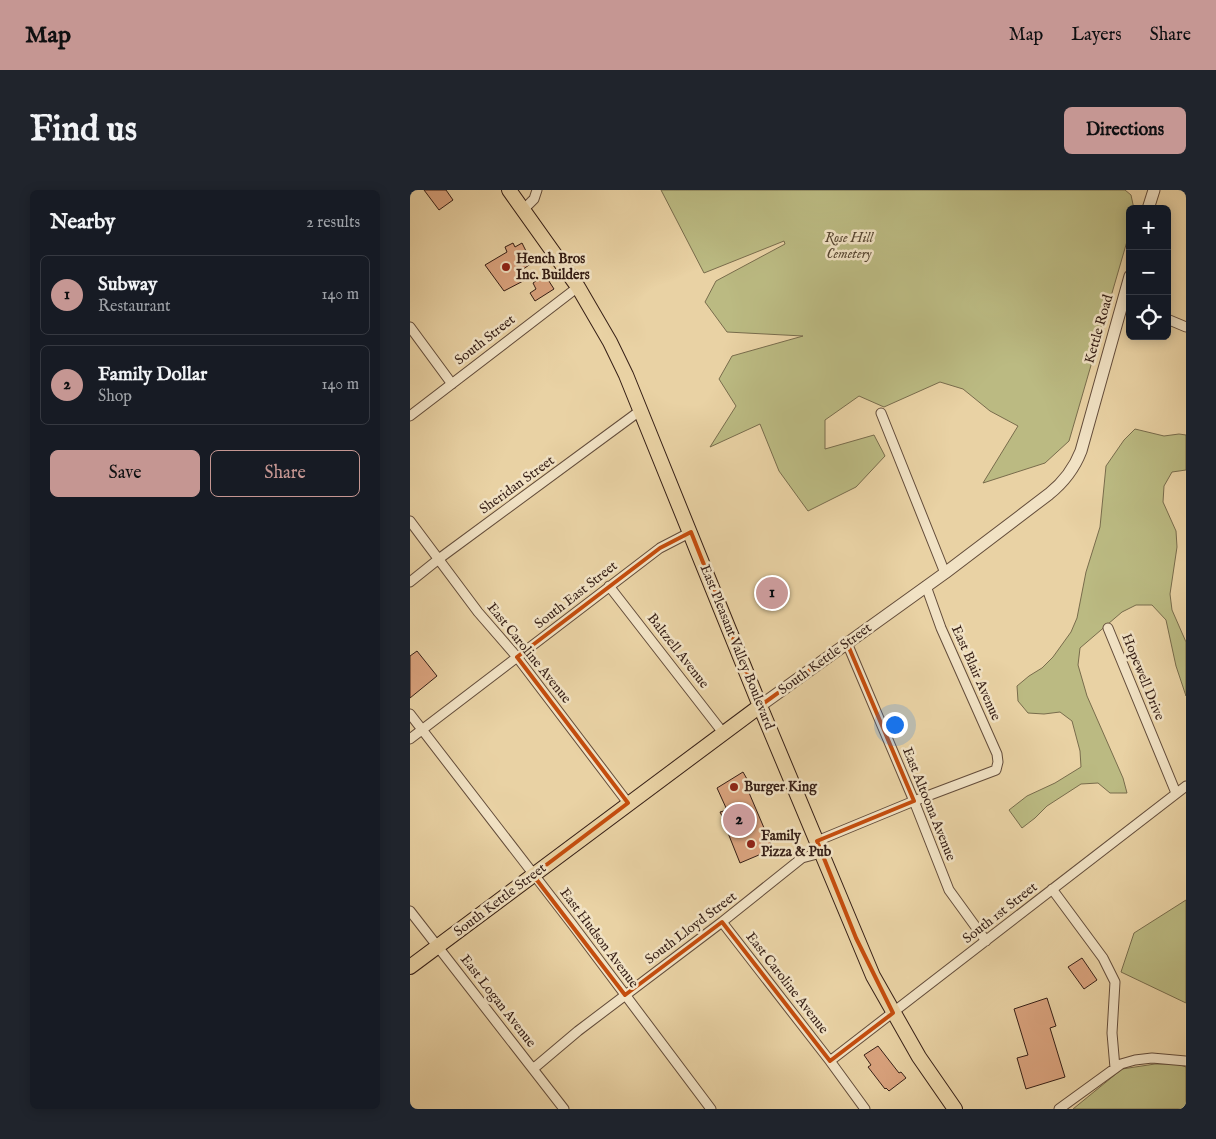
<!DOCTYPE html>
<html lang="en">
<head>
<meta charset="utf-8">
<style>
	body { margin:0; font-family:"IM FELL English",serif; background:#20242c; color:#f1f3f6 }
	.controls { position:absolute; right:15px; top:15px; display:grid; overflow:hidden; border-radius:8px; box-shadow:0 2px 12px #0003 }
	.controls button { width:45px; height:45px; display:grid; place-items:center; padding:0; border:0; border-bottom:1px solid #363941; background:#171b24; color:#f1f3f6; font:25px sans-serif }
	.you { position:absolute; left:484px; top:534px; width:18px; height:18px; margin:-12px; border:4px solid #fff; border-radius:50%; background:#1a73e8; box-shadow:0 0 0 8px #1a73e833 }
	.badge { display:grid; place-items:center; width:32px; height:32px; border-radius:50%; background:#c59692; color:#111; font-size:16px; font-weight:700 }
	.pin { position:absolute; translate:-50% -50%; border:2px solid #fff; box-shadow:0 1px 5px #0006 }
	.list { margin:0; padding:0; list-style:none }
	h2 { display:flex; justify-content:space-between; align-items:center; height:65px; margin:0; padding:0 20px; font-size:21px }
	h2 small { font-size:16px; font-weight:400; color:#9ea1a6 }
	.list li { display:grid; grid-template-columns:32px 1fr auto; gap:15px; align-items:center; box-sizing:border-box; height:80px; margin:0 10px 10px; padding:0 10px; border:1px solid #363941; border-radius:8px }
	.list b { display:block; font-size:19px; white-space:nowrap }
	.list p { margin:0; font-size:16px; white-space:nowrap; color:#9ea1a6 }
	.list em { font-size:16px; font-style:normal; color:#9ea1a6 }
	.actions { display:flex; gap:10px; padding:15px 20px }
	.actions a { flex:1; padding:11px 0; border:1px solid #c59692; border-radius:8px; text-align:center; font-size:18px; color:#c59692 }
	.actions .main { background:#c59692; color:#111 }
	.icon { flex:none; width:28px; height:28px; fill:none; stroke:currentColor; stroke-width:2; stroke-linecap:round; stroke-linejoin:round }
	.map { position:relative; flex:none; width:776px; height:919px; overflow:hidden; border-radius:8px }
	header { display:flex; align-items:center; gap:30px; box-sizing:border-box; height:70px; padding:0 25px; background:#c59692; color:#111 }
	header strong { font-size:24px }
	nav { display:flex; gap:28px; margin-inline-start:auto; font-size:18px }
	.intro { display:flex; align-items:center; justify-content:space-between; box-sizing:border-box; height:120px; padding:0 30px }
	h1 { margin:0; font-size:35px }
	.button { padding:12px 22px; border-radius:8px; background:#c59692; color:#111; font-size:18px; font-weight:700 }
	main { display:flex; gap:30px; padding:0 30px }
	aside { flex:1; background:#171b24; border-radius:8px; box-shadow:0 2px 12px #0003 }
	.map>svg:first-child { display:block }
</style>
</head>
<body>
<header>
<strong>Map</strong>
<nav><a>Map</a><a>Layers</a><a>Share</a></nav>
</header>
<div class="intro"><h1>Find us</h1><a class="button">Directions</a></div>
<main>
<aside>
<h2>Nearby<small>2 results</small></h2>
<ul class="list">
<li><span class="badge">1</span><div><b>Subway</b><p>Restaurant</p></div><em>140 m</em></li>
<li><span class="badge">2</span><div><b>Family Dollar</b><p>Shop</p></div><em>140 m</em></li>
</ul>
<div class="actions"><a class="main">Save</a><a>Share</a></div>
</aside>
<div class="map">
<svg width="776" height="919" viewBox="0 0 776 919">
	<rect width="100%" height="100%" fill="#e9d2a4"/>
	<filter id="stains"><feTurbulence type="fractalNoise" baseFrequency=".004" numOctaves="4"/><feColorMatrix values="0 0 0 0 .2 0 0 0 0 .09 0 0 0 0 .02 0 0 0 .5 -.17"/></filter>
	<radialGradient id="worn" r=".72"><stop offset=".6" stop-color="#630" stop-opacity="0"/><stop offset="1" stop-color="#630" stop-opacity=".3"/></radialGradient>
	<path fill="#bbba82" stroke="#786c4c" d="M251,0H715L721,5L724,19H720V41L659,251L635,273L573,293L608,236L580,221L553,199L530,192L474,217L449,206L415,230V259L464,245L475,266L446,297L398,321L369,281L350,234L300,257L326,216L309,189L322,166L393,146L317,142L295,112L306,91L375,54L374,51L294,83Z
		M725,239L754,246L769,244L776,245V280L762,282L754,296L753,312L766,341L767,357L760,404L762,420L776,452V506L766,476L756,430L742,415H726L712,422L670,458L668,475L677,506L713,588L717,603H700L688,593L671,594L637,616L625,628L612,638L599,620L617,606L645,593L671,577L670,561L662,531L650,522L634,524L618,523L608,511L607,496L619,486L632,478L643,467L661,442L667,428L676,382L690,337L696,276L714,250Z
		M776,710V813L711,782L724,743Z
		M745,874H768L776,877V919H663L712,879Z"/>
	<path fill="#daa37e" stroke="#361f16" d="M14,0H36L43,10L29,20Z
		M103,53L105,57L112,53L122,73L112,80L117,89L94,101L75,75L97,62L95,57Z
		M135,85L144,99L125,111L120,103L126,99L123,93Z
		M360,390L375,406L364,416L349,401Z
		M7,461L27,486L0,508V466Z
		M333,582L341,596L337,598L363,659L330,673L312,628H313L310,622L317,620L307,598Z
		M672,768L687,790L674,799L658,777Z
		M637,808L646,836L640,838L655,887L616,899L607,868L618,865L604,819Z
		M468,856L489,883L491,882L496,888L479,901L476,898L475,899L458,877L461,875L454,865Z"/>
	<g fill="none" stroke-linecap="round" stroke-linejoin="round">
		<g stroke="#634c3a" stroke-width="11">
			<path id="minor" d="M113,20L124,9L127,0
				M757,129L776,137
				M0,137L42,194
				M471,223L535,383
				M0,226L168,97
				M0,331L68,422L107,467L218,613
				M0,392L30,368L231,220
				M199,396L314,544
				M698,438L766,603
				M437,453L504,611L539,700L576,751
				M0,524L162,734L301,919
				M0,549L250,358L281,342
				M407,651L504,611L586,580L588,572L587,564L531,438L516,396
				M642,699L693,768L705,792L702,843L705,878
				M0,721L154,919
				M312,732L420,871L455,919
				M420,871L776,596
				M123,879L168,841L312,732L392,668L411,663
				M649,919L711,874L725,870L742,868L776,871"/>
		</g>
		<g stroke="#634c3a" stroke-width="13">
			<path id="tertiary" d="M738,19L744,0
				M350,516L535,383L639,304C654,292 664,279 671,261L720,86"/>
		</g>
		<g stroke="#361f16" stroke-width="16">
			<path id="primary" d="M99,0L168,97L200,152L216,185L350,516L463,786L509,867L545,919
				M0,777L350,516"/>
		</g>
		<use href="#minor" stroke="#f1e2c4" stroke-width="9"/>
		<use href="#tertiary" stroke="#f1e2c4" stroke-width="11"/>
		<use href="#primary" stroke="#e9d2a4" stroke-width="14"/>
	</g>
	<path fill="none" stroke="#c44d0e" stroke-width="4" stroke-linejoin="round" d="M281,342L350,516L437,453L504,611L407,651L446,748L483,823L420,871L312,732L215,805L123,685L218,613L107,467L250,358Z"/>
	<g fill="#8f2418" stroke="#f1e2c4" stroke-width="2">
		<circle cx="96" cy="77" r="5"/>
		<circle cx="324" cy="597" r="5"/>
		<circle cx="341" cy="654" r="5"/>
	</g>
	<g text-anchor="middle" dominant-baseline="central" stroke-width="5" stroke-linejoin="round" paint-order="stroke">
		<g font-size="14" font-style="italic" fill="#574631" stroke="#f1e2c4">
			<text x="439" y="48">Rose Hill<tspan x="439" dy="16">Cemetery</tspan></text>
		</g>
		<g font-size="14" font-weight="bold" fill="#361f16" stroke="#f1e2c4" text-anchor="start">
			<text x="106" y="69">Hench Bros<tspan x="106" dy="16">Inc. Builders</tspan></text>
			<text x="334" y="597">Burger King</text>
			<text x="351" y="646">Family<tspan x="351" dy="16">Pizza &amp; Pub</tspan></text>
		</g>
		<g font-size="14" fill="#361f16" stroke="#f1e2c4">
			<text transform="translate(689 139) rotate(-74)">Kettle Road</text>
			<text transform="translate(75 150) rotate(-38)">South Street</text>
			<text transform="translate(107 295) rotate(-36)">Sheridan Street</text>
			<text transform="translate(166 405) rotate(-38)">South East Street</text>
			<text transform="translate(327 457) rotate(68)">East Pleasant Valley Boulevard</text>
			<text transform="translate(268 461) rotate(52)">Baltzell Avenue</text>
			<text transform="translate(119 463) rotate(51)">East Caroline Avenue</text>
			<text transform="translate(415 469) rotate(-36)">South Kettle Street</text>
			<text transform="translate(566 483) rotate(66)">East Blair Avenue</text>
			<text transform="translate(733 487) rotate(68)">Hopewell Drive</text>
			<text transform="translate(519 614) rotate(68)">East Altoona Avenue</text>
			<text transform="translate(90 710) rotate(-37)">South Kettle Street</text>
			<text transform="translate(590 723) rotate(-38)">South 1st Street</text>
			<text transform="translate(281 738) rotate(-37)">South Lloyd Street</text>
			<text transform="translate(189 748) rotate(53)">East Hudson Avenue</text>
			<text transform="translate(377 793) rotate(52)">East Caroline Avenue</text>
			<text transform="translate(88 811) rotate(52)">East Logan Avenue</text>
		</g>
	</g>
	<rect width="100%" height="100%" filter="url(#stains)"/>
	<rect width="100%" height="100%" fill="url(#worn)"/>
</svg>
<div class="controls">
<button>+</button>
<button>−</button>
<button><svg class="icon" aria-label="locate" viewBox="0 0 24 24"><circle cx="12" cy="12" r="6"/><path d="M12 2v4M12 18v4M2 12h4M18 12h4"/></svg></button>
</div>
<div class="you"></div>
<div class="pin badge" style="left:362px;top:403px">1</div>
<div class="pin badge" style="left:329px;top:630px">2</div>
</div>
</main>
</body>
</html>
